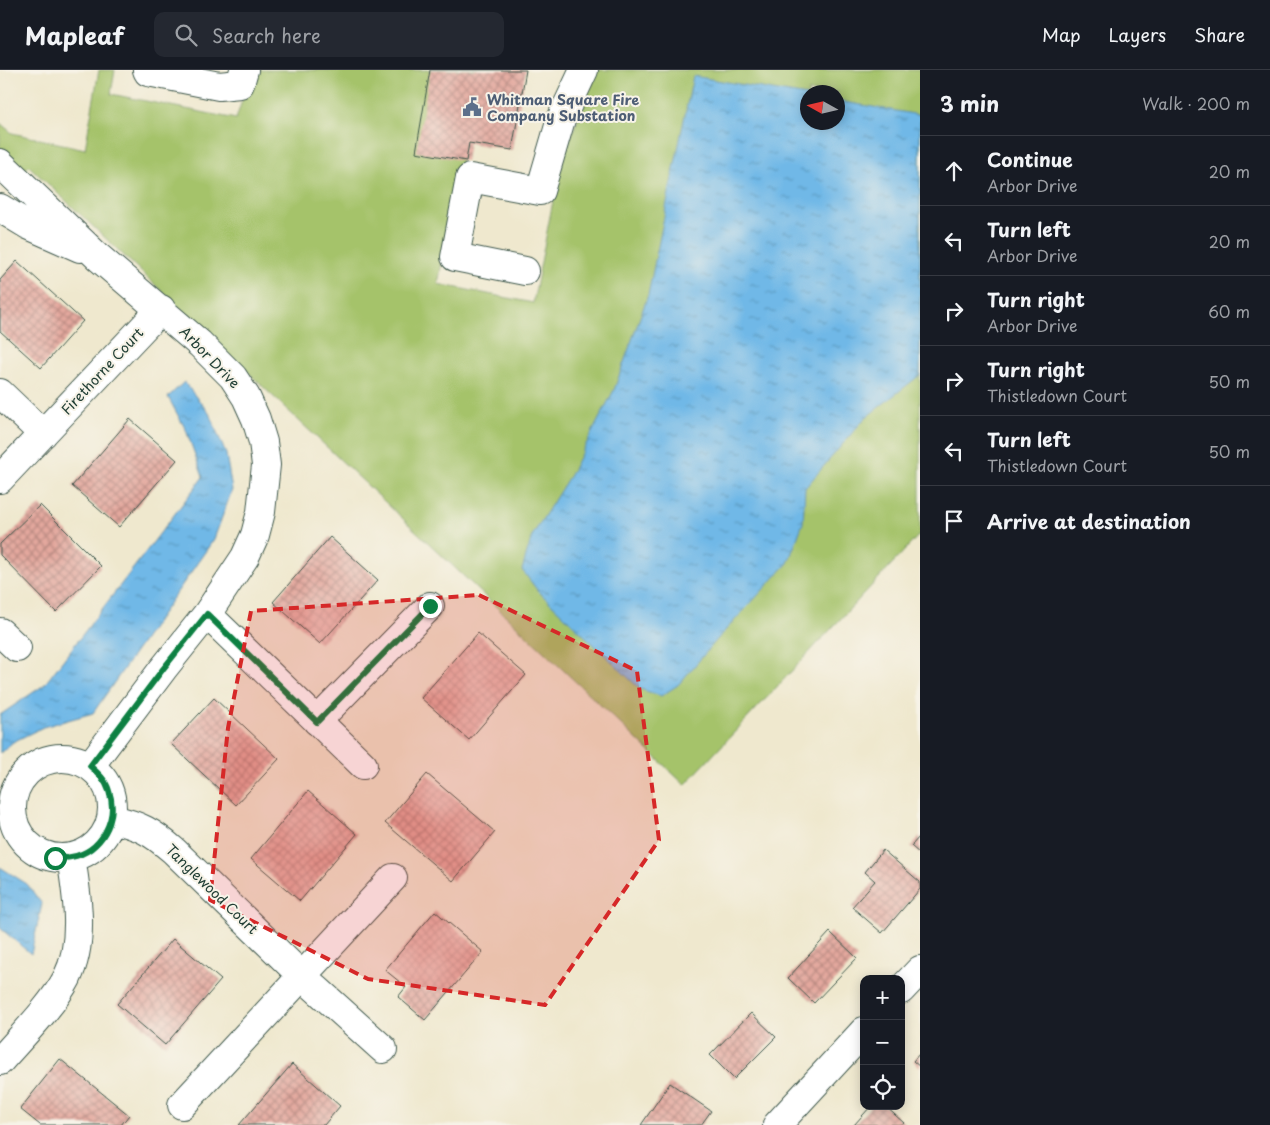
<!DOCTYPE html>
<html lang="en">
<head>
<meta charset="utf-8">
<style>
	body { margin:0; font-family:"Playpen Sans",sans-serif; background:#242831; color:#f1f3f6 }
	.controls { position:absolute; right:15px; bottom:15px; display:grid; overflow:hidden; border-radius:10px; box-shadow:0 2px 12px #0003 }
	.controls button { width:45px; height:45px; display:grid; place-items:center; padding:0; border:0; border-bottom:1px solid #363941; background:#171b24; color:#f1f3f6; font:25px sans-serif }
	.compass { position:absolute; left:800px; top:15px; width:45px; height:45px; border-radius:50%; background:#171b24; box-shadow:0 2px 12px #0003; rotate:278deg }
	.stop { position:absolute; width:15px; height:15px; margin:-11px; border:4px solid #0b8043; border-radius:50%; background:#fff }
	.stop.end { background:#0b8043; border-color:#fff; box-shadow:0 1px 5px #0008 }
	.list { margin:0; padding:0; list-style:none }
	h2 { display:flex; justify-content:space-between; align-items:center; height:65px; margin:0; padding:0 20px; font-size:21px }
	h2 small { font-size:16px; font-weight:400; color:#9ea1a6 }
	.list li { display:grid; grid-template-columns:32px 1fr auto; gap:15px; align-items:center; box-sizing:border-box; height:70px; padding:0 20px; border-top:1px solid #363941 }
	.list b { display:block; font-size:19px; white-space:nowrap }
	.list p { margin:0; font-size:16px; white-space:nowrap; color:#9ea1a6 }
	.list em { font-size:16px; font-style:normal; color:#9ea1a6 }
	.icon { flex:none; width:28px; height:28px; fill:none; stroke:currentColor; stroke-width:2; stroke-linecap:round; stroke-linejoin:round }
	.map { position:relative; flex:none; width:920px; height:1055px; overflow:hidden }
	header { display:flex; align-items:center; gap:30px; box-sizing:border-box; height:70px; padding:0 25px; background:#171b24; border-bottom:1px solid #363941 }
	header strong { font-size:24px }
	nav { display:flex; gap:28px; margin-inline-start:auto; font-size:18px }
	.search { width:350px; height:45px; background:#242831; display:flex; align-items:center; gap:12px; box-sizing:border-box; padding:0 18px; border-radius:10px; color:#9ea1a6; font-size:19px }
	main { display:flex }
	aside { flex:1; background:#171b24 }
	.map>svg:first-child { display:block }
</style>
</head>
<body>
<header>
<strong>Mapleaf</strong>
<div class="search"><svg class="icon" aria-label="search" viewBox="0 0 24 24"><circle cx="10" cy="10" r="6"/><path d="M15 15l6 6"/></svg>Search here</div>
<nav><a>Map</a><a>Layers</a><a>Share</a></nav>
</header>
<main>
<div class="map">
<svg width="920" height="1055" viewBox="0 0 920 1055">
	<defs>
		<pattern id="water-ripples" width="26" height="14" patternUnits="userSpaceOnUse" patternTransform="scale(1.25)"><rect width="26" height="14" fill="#6fb8e7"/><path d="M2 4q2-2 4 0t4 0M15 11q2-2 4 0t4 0" fill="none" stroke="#5b97bc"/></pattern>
		<pattern id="building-cross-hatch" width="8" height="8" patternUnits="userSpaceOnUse" patternTransform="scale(1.25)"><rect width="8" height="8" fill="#e3a79d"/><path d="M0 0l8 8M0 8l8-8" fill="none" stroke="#b78981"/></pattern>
	</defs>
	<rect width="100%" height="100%" fill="#f7f3e8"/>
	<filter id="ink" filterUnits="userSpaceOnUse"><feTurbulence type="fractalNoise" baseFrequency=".02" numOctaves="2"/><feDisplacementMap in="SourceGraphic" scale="10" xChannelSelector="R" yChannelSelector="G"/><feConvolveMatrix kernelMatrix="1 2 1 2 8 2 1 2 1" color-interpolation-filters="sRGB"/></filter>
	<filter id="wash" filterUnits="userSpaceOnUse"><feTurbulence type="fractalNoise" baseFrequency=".0096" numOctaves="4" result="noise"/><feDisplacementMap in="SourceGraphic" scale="20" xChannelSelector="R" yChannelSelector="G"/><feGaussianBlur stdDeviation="1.12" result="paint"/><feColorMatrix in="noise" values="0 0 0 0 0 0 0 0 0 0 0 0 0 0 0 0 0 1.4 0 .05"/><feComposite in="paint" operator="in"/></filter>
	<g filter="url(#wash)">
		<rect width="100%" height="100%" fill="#efe8ce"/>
		<path fill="#a5c36b" stroke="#628050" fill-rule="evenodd" d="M99,0H115L111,24L236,49L252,0H478L438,214L533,233L561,90L598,0H920V464L685,715L29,96L16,109L0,83V53L12,63L85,79ZM808,22H838V52H808Z"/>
		<path fill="url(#water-ripples)" stroke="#477a8e" d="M693,6L807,26L808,52H838V31L920,45V305L865,348L805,418L803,453L788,493L721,565L678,615L661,626L640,619L538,521L522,500L532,466L570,405L614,320L648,225Z
			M184,312L209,343L226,384L232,420L214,469L93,643L43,657L13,672L0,683V645L44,615L203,407L186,360L168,327Z
			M0,797L27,814L42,834L31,884L0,858Z"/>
		<g id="blocks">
			<path fill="url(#building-cross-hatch)" d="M430,0H526L512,80L469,73L466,91L416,82Z
				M17,191L83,251L41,298L0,261V210Z
				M130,349L177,390L119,457L72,416Z
				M40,435L101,496L56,542L0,485V474Z
				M330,467L378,510L320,574L273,532Z
				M478,563L526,605L469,670L421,628Z
				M214,628L279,689L236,735L171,674Z
				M427,704L495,762L453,811L385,753Z
				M308,721L357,764L300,831L251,789Z
				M920,766V784L911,776Z
				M883,780L920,812V819L882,863L852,837L875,811L865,802Z
				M435,841L483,882L425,950L398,927L406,917L385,900Z
				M830,862L857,888L814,933L788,908Z
				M173,869L221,910L165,975L117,934Z
				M751,943L776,967L734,1009L710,985Z
				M920,983V997L913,991Z
				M60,989L129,1045L121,1055H40L20,1039Z
				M292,994L340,1036L324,1055H239Z
				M670,1013L711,1041L701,1055H641Z
				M871,1036H885L904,1053L902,1055H854Z"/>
		</g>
	</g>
	<g filter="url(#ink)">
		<use href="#blocks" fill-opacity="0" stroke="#3e574b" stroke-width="1"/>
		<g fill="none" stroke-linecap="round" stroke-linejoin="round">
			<g stroke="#3e574b" stroke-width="30">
				<path id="minor" d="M147,0L148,2L219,16L240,14L244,0
					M0,93L97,186L200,274L233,307L246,327L256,349L263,372L266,395L261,442L255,465L245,487L207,544L163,599L90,696
					M0,138L28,155L80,178
					M525,201L455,187L470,108L540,121L561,49L584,0
					M0,323L43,364
					M0,409L161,239
					M207,544L363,695
					M0,562L17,578
					M317,651L430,536
					M12 738a50 50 0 1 1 100 0a50 50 0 1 1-100 0Z
					M111,749C140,755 152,762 174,781L302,906L383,979
					M901,920L920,900
					M0,991C21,967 53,935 67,908C85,872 77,825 71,787
					M182,1035L393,808
					M777,1055L864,961"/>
			</g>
			<use href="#minor" stroke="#fff" stroke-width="28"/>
		</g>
	</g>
	<g fill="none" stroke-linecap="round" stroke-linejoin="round" filter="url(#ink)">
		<path stroke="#0b8043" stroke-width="6" d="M55,788C60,788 66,788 71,787C101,782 119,749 109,721C106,710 98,703 90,696L163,599L207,544L317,652L430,536"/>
	</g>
	<path fill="#d62828" fill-opacity="0.2" stroke="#d62828" stroke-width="4" stroke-dasharray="10 6" stroke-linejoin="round" d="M479,525L637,601L659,770L545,935L368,909L210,830L228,658L251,541Z"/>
	<defs>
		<g id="civic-bare" transform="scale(1.5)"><path d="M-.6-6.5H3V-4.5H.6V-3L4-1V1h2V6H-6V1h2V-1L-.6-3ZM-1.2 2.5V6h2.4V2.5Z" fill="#5c6f8a" stroke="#f7f3e8" stroke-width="2.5" paint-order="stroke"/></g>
	</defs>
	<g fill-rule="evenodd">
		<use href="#civic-bare" x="472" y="37"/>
	</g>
	<g text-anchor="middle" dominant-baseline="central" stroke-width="4" stroke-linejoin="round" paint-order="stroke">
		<g font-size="14" font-weight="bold" fill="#4e5e75" stroke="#f7f3e8" text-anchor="start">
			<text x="487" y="29">Whitman Square Fire<tspan x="487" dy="16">Company Substation</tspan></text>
		</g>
		<g font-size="14" fill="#1f3d34" stroke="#f7f3e8">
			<text transform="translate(210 287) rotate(46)">Arbor Drive</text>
			<text transform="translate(102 301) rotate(-47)">Firethorne Court</text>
			<text transform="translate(212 819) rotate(44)">Tanglewood Court</text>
		</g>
	</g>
</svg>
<div class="controls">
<button>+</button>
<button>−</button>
<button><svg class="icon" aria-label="locate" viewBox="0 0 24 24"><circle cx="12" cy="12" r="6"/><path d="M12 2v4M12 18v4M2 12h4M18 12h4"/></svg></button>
</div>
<svg class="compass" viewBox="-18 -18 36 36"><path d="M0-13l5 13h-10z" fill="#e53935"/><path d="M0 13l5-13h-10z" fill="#9ea1a6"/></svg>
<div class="stop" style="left:55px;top:788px"></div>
<div class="stop end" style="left:430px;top:536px"></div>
</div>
<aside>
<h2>3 min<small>Walk · 200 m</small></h2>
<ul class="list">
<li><svg class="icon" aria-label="ahead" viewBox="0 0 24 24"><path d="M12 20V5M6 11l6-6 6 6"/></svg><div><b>Continue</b><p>Arbor Drive</p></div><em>20 m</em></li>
<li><svg class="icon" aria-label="left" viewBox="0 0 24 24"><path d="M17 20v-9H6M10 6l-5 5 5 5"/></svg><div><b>Turn left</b><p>Arbor Drive</p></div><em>20 m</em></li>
<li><svg class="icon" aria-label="right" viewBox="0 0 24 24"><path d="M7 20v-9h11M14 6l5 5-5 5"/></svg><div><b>Turn right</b><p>Arbor Drive</p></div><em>60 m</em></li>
<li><svg class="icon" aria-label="right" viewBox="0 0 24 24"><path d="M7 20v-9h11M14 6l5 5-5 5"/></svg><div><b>Turn right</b><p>Thistledown Court</p></div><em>50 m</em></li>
<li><svg class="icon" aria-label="left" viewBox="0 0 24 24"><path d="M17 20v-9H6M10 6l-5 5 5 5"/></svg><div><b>Turn left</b><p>Thistledown Court</p></div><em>50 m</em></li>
<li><svg class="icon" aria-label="arrive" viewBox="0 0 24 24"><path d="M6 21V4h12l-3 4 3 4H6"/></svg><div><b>Arrive at destination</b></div></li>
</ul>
</aside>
</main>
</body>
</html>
